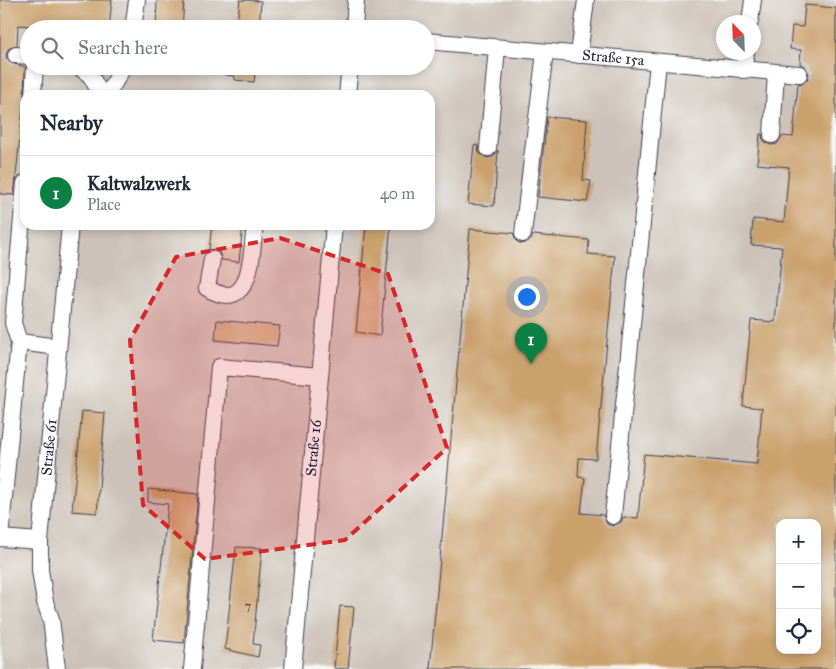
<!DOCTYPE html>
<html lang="en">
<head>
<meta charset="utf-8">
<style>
	body { margin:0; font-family:"IM FELL Great Primer",serif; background:#f6f6f7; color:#1f2937 }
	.controls { position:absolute; right:15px; bottom:15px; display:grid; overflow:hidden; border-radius:10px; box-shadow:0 2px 8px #0003 }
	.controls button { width:45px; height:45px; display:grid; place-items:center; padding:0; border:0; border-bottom:1px solid #e0e1e3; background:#fff; color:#1f2937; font:25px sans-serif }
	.compass { position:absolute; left:716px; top:15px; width:45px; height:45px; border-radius:50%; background:#fff; box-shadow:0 2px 8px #0003; rotate:337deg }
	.you { position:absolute; left:526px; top:296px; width:18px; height:18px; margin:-12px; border:4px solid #fff; border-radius:50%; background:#1a73e8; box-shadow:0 0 0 8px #1a73e833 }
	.badge { display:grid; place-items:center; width:32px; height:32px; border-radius:50%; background:#0b8043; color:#fff; font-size:16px; font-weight:700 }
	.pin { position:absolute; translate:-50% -41px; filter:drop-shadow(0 1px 2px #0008) }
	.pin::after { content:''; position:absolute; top:26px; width:18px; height:15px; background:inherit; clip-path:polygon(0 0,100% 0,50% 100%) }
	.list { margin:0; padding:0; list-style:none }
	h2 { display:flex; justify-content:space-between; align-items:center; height:65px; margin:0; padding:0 20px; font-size:21px }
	h2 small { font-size:16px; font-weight:400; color:#747a83 }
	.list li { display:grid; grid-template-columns:32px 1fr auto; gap:15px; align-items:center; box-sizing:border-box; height:75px; padding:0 20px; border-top:1px solid #e0e1e3 }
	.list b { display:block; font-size:19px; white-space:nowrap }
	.list p { margin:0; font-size:16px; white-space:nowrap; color:#747a83 }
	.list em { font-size:16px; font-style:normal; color:#747a83 }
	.icon { flex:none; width:28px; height:28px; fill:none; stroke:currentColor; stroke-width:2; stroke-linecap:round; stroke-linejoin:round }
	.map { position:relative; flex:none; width:836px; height:669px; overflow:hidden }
	.search { position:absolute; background:#fff; box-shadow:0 2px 8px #0003; left:20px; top:20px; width:415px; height:55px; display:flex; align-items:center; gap:12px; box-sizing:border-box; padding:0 18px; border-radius:28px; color:#747a83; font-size:19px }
	.panel { position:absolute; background:#fff; box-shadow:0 2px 8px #0003; left:20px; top:90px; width:415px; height:140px; border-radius:15px }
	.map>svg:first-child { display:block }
</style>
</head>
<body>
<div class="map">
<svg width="836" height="669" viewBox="0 0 836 669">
	<rect width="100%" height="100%" fill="#f6f6f2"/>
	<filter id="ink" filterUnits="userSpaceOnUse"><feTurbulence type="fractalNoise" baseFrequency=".02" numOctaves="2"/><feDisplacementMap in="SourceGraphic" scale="10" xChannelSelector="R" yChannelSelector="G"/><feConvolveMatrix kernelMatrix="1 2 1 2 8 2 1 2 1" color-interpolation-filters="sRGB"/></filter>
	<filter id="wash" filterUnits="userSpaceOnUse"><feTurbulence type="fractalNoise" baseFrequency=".0096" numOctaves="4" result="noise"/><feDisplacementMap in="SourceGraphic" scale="20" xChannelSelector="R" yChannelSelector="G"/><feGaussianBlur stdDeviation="1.12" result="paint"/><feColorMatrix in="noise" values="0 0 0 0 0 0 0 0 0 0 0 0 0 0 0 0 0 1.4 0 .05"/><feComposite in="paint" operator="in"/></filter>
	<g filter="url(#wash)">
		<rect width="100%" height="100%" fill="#eae6cc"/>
		<path fill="#ccc2b9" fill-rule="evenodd" d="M0,0H836V669H0ZM724,22H754V52H724ZM29,29H426V66H29ZM25,95H430V225H25ZM780,523H817V650H780Z"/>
		<g id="blocks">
			<path fill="#caa16d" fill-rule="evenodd" d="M0,0H112L109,29H73L18,25L17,45L8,49L6,55L7,60L11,63L25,67L24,98L14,195L0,194Z
				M157,0L184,1L182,29H156Z
				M240,0L261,1L259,29H236Z
				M805,5L836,8V669H430L470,229L513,233L517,242L522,244L531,240L533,235L589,240L588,254L615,256L596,459L579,458L578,477L585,478L581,513L603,515L607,524L612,526L621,522L623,517L638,518L644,454L757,464L762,408L743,406L751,320L775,322L782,247L751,245L753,219L784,222L789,167L757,164L760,134H762L763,139L766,143L771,145L777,144L782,136L793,137L798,84L803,83L807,80L809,74L805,66L800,64L801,50L790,49L792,26L803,27ZM780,523H817V650H780Z
				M226,66H256L254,82L235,80V76L225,75Z
				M547,117L587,120L583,180L591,181L587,202L538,197Z
				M474,145L478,146L479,153L487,158L493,157L498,150L494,206L468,204Z
				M212,225H243L239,262L222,260L219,252L214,249L209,250Z
				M366,225H391L380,336L356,332Z
				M217,320L280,326L277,346L215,340Z
				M82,411L105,413L97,513L72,511Z
				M148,489L198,494L184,643L153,640L168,504L148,502Z
				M236,547L262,548L253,644L260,645L258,657L225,649Z
				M340,606L354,607L348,669L334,668Z"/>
		</g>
	</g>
	<g filter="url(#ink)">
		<use href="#blocks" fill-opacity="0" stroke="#403f51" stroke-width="1"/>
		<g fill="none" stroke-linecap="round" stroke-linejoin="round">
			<g stroke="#403f51" stroke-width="18">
				<g id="minor">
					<path d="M750,22L753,0"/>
					<path d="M133,29L137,0"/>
					<path d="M354,29L356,0"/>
					<path id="s1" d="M426,41L799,74"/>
					<path d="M16,55L29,56"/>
					<path d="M579,55L586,0"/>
					<path d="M78,66L91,76L101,95"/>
					<path d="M743,70L746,52"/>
					<path d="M33,95L35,66"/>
					<path d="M107,95L124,66"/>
					<path d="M347,95L350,66"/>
					<path d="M772,135L776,73"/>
					<path d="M488,148L497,48"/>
					<path d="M523,234L545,52"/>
					<path d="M212,259L207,288C253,316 251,253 255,225"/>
					<path d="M19,342L58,347"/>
					<path d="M613,516L658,62"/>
					<path d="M0,538L19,342L13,323L25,183"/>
					<path d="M0,538L40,541"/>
					<path id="s2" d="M57,669L51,619L45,602L40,570V541L70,225"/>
					<path d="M192,669L219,367L320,376"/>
					<path id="s3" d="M293,669L334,225"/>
				</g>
			</g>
			<use href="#minor" stroke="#fff" stroke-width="16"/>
		</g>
	</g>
	<path fill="#d62828" fill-opacity="0.2" stroke="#d62828" stroke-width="4" stroke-dasharray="10 6" stroke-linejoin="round" d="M280,238L388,274L447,448L345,540L205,559L143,505L130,340L176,257Z"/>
	<g text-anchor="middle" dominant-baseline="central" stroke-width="4.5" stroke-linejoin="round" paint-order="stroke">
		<g font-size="12" fill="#4c4248">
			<text x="248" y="606">7</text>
		</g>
		<g font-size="15" fill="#22223b" stroke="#f6f6f2">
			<text stroke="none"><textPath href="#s1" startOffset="188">Straße 15a</textPath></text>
			<text stroke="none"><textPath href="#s3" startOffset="222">Straße 16</textPath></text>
			<text stroke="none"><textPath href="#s2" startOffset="224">Straße 61</textPath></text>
		</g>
	</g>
</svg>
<div class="controls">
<button>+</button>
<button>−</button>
<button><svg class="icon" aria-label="locate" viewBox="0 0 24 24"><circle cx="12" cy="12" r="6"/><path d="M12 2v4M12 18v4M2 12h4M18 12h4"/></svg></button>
</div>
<svg class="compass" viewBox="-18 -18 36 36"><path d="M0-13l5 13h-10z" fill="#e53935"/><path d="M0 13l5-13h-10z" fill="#747a83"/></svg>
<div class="you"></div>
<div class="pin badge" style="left:531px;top:364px">1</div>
<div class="search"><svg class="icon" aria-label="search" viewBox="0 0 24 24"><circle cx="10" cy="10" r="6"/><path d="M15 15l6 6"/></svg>Search here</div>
<section class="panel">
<h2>Nearby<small></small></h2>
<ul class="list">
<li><span class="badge">1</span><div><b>Kaltwalzwerk</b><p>Place</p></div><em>40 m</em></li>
</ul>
</section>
</div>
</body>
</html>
